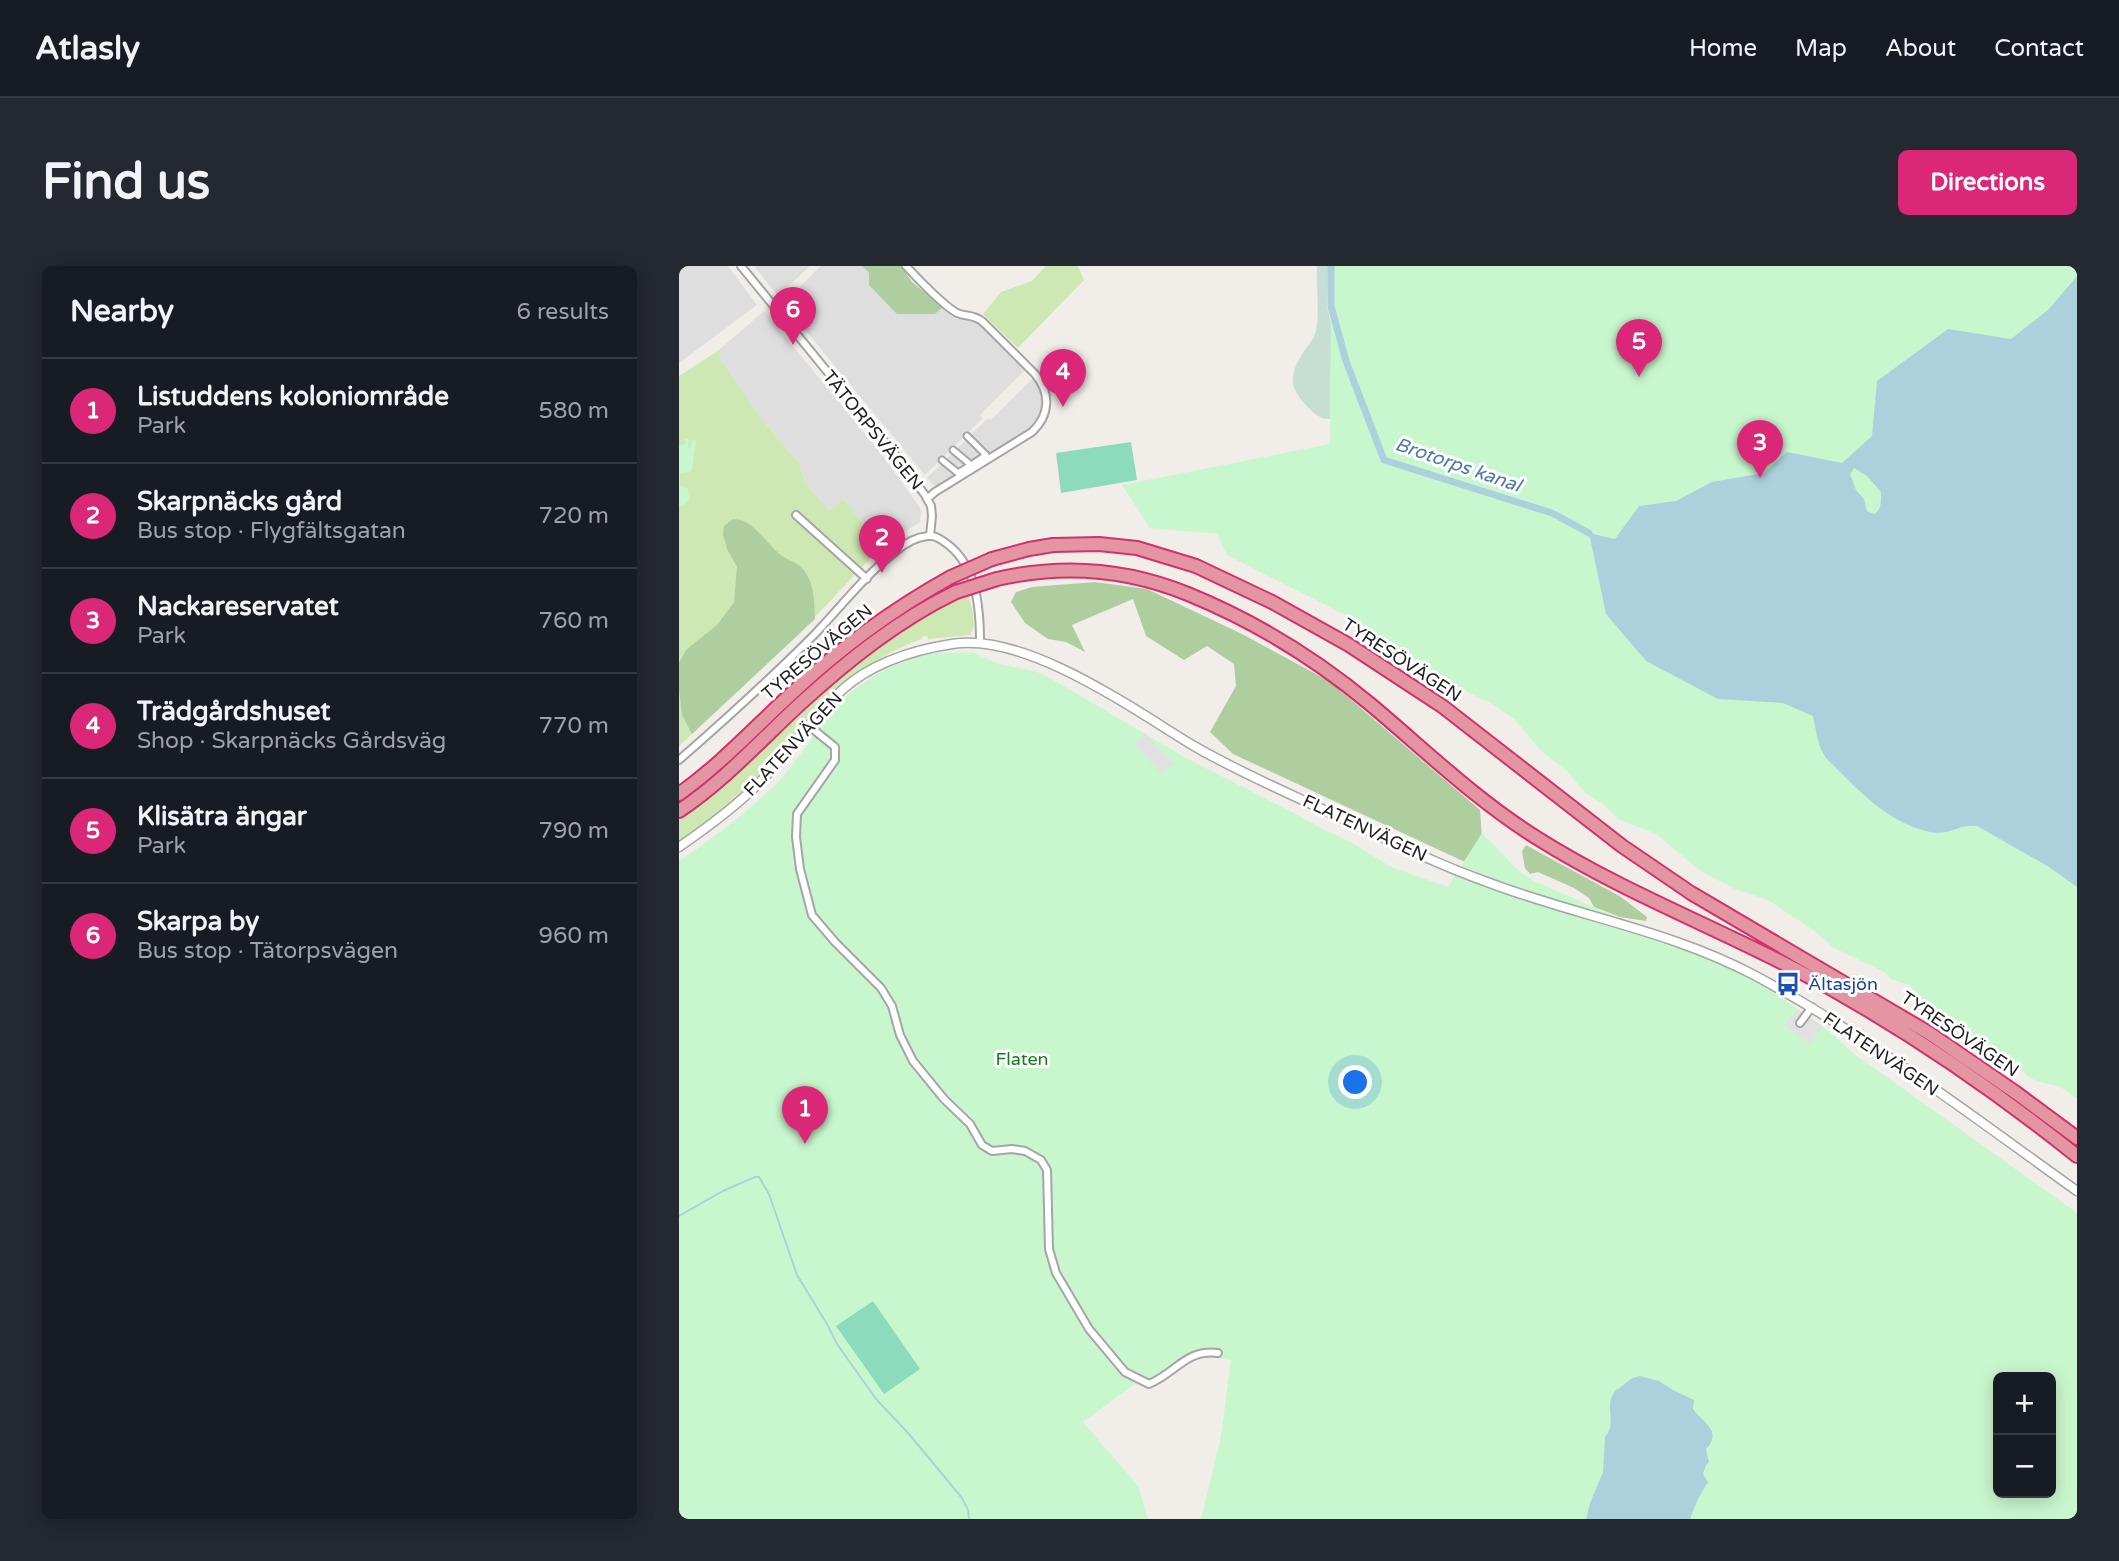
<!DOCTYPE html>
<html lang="en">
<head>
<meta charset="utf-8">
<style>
	body { margin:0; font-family:"Varela Round",sans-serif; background:#242831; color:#f1f3f6 }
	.controls { position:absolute; right:21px; bottom:21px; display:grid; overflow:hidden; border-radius:10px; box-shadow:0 4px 18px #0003 }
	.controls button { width:63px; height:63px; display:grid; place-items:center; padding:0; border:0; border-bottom:2px solid #363941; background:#171b24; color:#f1f3f6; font:35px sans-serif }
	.you { position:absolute; left:677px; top:817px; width:24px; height:24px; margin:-18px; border:5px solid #fff; border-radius:50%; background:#1a73e8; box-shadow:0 0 0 10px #1a73e833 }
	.badge { display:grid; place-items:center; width:46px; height:46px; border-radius:50%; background:#db2777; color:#fff; font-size:23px; font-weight:700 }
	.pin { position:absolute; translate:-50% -58px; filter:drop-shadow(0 2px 4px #0008) }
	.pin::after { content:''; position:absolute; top:37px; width:24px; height:21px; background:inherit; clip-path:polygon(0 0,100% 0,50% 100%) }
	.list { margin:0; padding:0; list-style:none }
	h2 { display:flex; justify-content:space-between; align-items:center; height:91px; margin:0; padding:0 28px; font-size:30px }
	h2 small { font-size:23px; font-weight:400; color:#9ea1a6 }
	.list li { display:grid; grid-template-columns:46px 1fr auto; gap:21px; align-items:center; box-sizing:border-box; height:105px; padding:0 28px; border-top:2px solid #363941 }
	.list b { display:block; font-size:26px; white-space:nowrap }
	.list p { margin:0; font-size:23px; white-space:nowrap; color:#9ea1a6 }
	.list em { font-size:23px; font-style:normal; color:#9ea1a6 }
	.map { position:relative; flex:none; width:1398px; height:1253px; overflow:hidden; border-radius:10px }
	header { display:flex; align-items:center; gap:42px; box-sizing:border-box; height:98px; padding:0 35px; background:#171b24; border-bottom:2px solid #363941 }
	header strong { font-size:33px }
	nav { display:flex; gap:38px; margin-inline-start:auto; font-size:24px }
	.intro { display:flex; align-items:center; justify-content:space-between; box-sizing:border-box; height:168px; padding:0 42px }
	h1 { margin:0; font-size:49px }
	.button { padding:18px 32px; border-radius:10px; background:#db2777; color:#fff; font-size:24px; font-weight:700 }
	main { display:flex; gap:42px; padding:0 42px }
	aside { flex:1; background:#171b24; border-radius:10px; box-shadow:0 4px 18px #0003 }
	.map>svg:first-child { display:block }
</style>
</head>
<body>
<header>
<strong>Atlasly</strong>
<nav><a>Home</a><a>Map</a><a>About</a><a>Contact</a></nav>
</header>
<div class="intro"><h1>Find us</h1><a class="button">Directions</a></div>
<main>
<aside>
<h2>Nearby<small>6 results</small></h2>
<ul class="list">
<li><span class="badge">1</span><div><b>Listuddens koloniområde</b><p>Park</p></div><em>580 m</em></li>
<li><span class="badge">2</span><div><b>Skarpnäcks gård</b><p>Bus stop · Flygfältsgatan</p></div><em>720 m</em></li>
<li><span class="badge">3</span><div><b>Nackareservatet</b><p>Park</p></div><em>760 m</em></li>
<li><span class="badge">4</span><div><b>Trädgårdshuset</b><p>Shop · Skarpnäcks Gårdsväg</p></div><em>770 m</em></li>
<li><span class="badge">5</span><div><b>Klisätra ängar</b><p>Park</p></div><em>790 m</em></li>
<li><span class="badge">6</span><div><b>Skarpa by</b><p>Bus stop · Tätorpsvägen</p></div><em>960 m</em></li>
</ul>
</aside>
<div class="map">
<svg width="1398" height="1253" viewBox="0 0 1398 1253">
	<rect width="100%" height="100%" fill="#f1eee9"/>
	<path fill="#dfdede" d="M0,0H49L78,39L0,97Z
		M75,0H131L113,17L98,29Z
		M142,0H183L190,7L256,48L264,41L276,53L299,56L346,104L301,149L304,152L246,209L104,37Z
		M85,45L204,190L241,242L242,246L241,256L203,280L164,233L150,245L126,216L120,197L84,155L41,93L40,84Z
		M354,112L360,117L364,136L362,149L354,160L256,221L248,212L309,152L312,154Z"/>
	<path fill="#cde8b2" d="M367,0H399L405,14L339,82L304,48L322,26L353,15Z
		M40,84L41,93L84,155L120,197L126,216L150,245L164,233L203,280L116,372L0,480V110Z
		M290,330C292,342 299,358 291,369L249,373L248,370L243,371V373C211,384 177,405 152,429C124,455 103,487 76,513C53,537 27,556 0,574V552C102,486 172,373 290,330Z"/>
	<path fill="#aecea0" d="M183,0H222L233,16L264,41L256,48H218L190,19V7Z
		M54,253C75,253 87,278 102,289C112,296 122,297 128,309C136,323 135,338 136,353L13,468L3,449L0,423V397L7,384L39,358L55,336L58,301L48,283L44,268L45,260Z
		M416,316L468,323L563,368L650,415L801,544L805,602L786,596L554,488L531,466L557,420L555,398L528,380L505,394L467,370L454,333L393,359L406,386L387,376L369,373L346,357L332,336L337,326L353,321Z
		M847,579L942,631L968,651L967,655L941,651L915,641L910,632L895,622L859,606L851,608L846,602L843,585Z"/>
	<path fill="#c6ded3" d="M638,0H649L648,40L652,57V153C643,154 635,148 629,141C609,122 610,107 626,84C630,78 635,73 637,65C641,49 637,18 638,0Z"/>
	<path fill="#c9f7cd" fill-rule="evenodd" d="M652,0H1398V833C1392,829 1385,822 1378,820C1364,816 1355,817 1344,806L1252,740L1230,719L1211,713L1207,707L1155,682L1137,666L1089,634L1056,623L1023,606L977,568L939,553L924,538L906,527L889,506L863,486L836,454L810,436L792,428L666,349L548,289L538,268L471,262L443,219L651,178Z
		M6,173H10L9,181L11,182L13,174H17L13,204L10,206L1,207V219L9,223L10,233L6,239L0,240V180L6,178Z
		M293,386L320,398L356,405L366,409L507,492L621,550L643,563L672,576L712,601L769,621L803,567L840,605L855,615L960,661L1039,692L1075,713L1145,761L1174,787L1398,947V1253H522L542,1170L552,1094L519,1090L508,1095L485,1115L474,1120L457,1117L404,1156L459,1220L469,1253H0V595C31,575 69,545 96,519C120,495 136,464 158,439C180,416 219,393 250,388C264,386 279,387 293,386ZM1319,1111H1372V1227H1319Z"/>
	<path fill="#8bdbbc" d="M452,176L458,214L382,227L377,187Z
		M194,1035L241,1103L205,1128L157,1060Z"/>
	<path fill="#e1e1e1" d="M465,466L496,499L482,507L455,479Z
		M1118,744L1144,760L1131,778L1105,759Z"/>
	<path fill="#acd1dc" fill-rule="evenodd" d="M1398,10V621L1370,601L1298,560C1279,558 1272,570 1251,566C1214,558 1188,533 1162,507C1157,501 1147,494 1144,487C1138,477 1137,462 1134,450L1104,437L1039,433L967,395L927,348L910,267L936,273L960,240L997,235L1033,216L1085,207L1108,186L1163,197L1193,170L1198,115L1269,63L1332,73L1370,43ZM1175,202L1188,210L1202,226C1202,234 1203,244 1195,248L1188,245L1185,233L1177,224L1171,208Z
		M961,1110L980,1115L994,1124L1015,1134L1014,1143C1024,1157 1044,1165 1027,1183L1030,1196L1027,1199L1024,1208L1029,1216L1019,1233L1011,1253H907L911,1237L924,1206L926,1171C938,1158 926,1142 934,1128C937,1122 937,1125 942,1121C949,1115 951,1112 961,1110Z"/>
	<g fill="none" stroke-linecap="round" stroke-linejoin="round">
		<path stroke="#acd1dc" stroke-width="2" d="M0,950L44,925L76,911H80L90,928L118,1009L148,1058L158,1078L197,1133L230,1168L283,1232L289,1244L290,1253"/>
		<path stroke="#acd1dc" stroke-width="7" d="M652,0V40L667,95L705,194L873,247L910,267"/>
		<g stroke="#a5a5a5" stroke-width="9">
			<path id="pedestrian" d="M274,184L292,199L307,189L288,170
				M263,194L279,207L292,199"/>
		</g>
		<g stroke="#a5a5a5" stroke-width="10">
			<path id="minor" d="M62,0L218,191L246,229L252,240L253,250L251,270
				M227,0C237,11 265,40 278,47C287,51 295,48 304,56L356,108C372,127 371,149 353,166L256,226L248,233
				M117,249L188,313
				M130,460L156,481V494L118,548L117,571L121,603L133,649L156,676L202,722L213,740L221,769L234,795L265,833L291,858L303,879L313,885L333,883L346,885L362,894L368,904L370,983L377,1007L410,1063L446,1106L470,1118C498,1106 507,1083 539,1087
				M0,494C46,454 91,413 134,370C161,342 185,310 216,286C225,278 237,271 249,270C255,269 259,272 264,275C297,296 301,339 301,375
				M1121,757L1133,741"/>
		</g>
		<g stroke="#a5a5a5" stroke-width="11">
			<path id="tertiary" d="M0,581C29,561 58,540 82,515C110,486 133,451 163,424C193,397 234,384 273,378C347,366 452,442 515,480C556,504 602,524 645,544C699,569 752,596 808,616C897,650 990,664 1075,709C1189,770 1293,850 1398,925"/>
		</g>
		<g stroke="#d3316a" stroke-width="16">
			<path id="motorway" d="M313,293L350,283L374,279L420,278L458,282L517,300L593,336L670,379L763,440L943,580L1012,627L1250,767L1336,826L1398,872
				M318,313C383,298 448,303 509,328C575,355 637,393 691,438C746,484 797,534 858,572C937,622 1026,657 1110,700C1212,753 1308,818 1398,890
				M0,528C41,499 75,462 112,428C160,383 214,343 272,311
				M0,545C45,515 81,475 121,438C168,395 219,354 277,326"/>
		</g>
		<use href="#pedestrian" stroke="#fff" stroke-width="5"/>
		<use href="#minor" stroke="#fff" stroke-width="6"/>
		<use href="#tertiary" stroke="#fff" stroke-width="8"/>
		<use href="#motorway" stroke="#e495a4" stroke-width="12"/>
		<g stroke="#d3316a" stroke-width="16" stroke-linecap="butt">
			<path id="motorway-bridge" d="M272,311L313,293
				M277,326L318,313"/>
		</g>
		<use href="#motorway-bridge" stroke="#e495a4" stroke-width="12"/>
	</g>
	<defs>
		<g id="bus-bare" transform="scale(1.89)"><path d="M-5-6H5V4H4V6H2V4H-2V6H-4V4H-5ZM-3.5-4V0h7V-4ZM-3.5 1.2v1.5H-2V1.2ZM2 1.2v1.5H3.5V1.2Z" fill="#1a4fb4" stroke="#fff" stroke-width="2.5" paint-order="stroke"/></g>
	</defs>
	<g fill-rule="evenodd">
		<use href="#bus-bare" x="1109" y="718"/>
	</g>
	<g text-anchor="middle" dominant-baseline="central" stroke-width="6" stroke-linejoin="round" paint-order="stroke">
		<g font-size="18" fill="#212121" stroke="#fff">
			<text transform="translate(194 164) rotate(51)">TÄTORPSVÄGEN</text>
			<text transform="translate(138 386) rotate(-40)">TYRESÖVÄGEN</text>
			<text transform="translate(723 394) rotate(33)">TYRESÖVÄGEN</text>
			<text transform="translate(114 478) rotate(-47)">FLATENVÄGEN</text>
			<text transform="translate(686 562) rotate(25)">FLATENVÄGEN</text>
			<text transform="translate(1281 768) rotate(34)">TYRESÖVÄGEN</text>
			<text transform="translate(1202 788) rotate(34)">FLATENVÄGEN</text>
		</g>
		<g font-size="18" fill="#164399" stroke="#fff" text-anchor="start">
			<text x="1129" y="718">Ältasjön</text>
		</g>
		<g font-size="18" fill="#127d1a" stroke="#fff">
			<text x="343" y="793">Flaten</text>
		</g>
		<g font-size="19" font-style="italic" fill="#4e7aa6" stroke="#fff">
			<text transform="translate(779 199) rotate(19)">Brotorps kanal</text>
		</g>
	</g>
</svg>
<div class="controls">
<button>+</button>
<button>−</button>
</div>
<div class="you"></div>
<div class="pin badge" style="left:126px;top:878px">1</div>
<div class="pin badge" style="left:203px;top:307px">2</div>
<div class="pin badge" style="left:1081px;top:212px">3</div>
<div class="pin badge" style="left:384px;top:141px">4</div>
<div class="pin badge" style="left:960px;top:111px">5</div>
<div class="pin badge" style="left:114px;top:79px">6</div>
</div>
</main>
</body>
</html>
